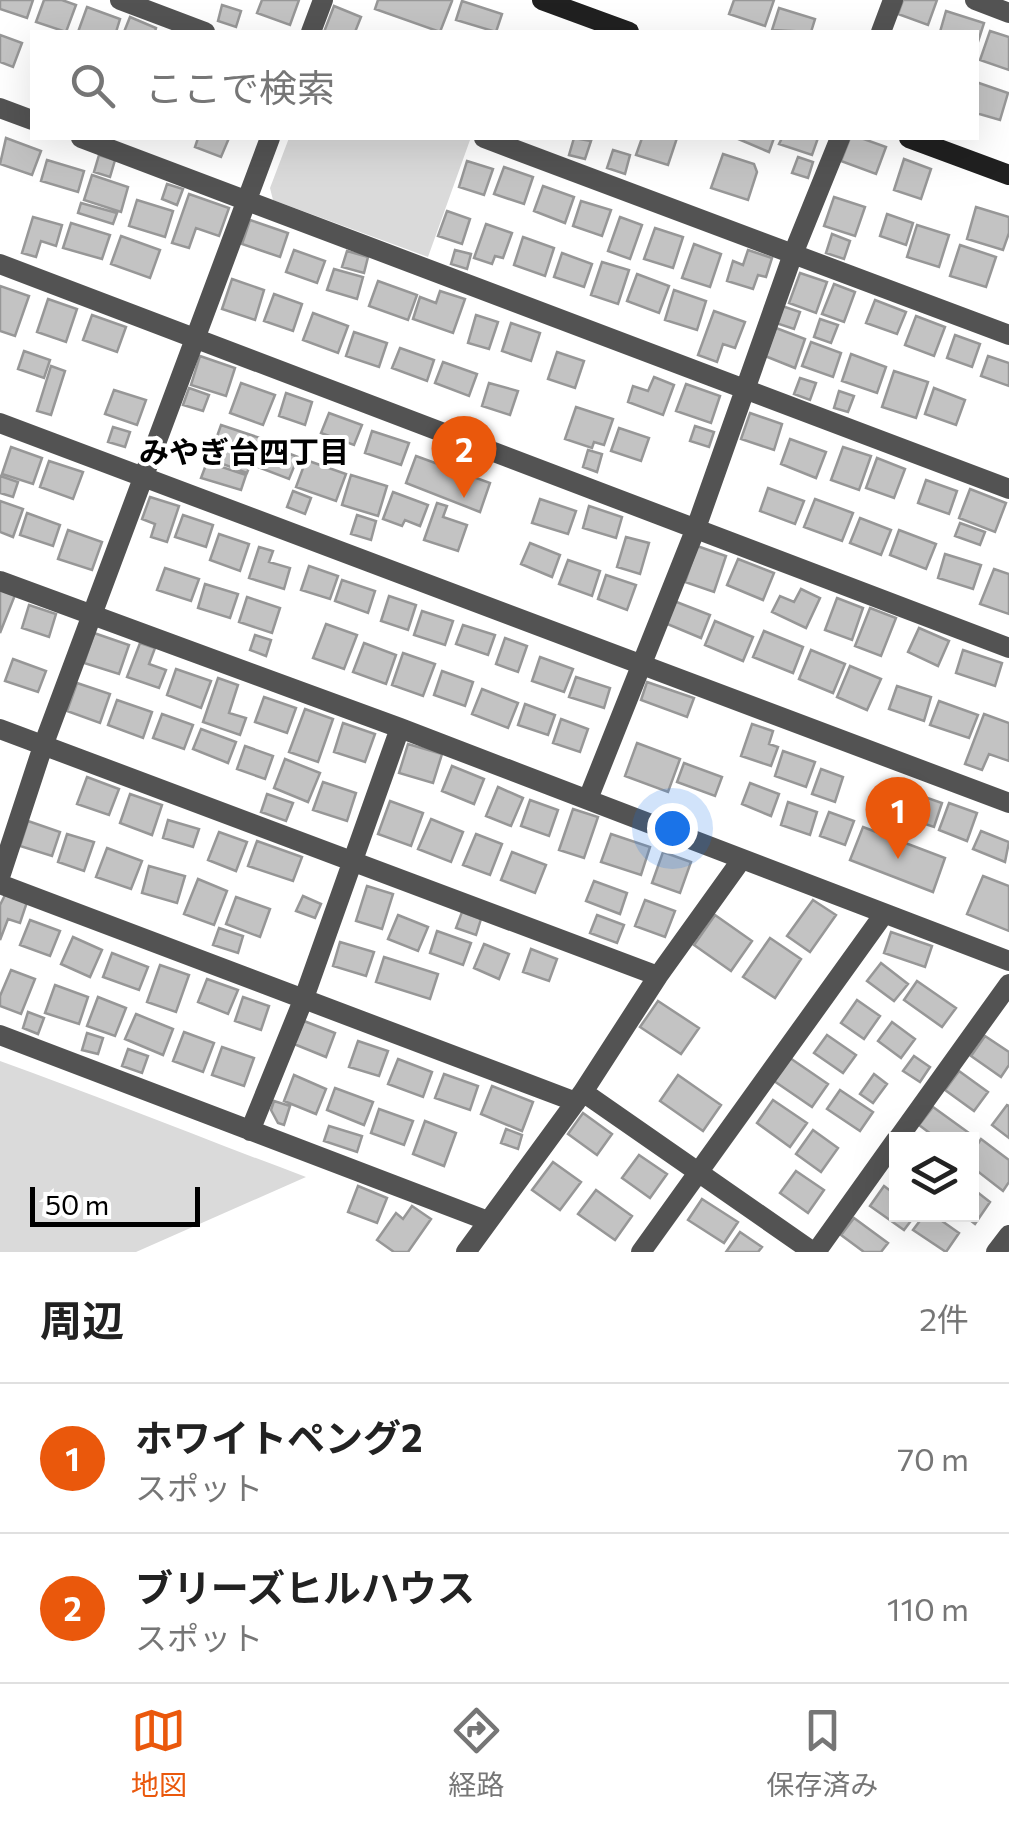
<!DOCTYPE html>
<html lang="ja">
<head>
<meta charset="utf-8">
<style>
	body { margin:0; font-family:Commissioner,"Noto Sans JP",sans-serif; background:#f6f6f6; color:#222 }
	.controls { position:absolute; right:30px; bottom:30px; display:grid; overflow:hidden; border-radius:0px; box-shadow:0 10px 40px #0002 }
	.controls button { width:90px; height:90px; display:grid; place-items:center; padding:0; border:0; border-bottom:2px solid #e0e0e0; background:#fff; color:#222; font:50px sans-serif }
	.scale { position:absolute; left:30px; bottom:25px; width:170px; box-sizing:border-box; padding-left:10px; border:5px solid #000; border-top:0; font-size:28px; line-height:35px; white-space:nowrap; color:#000; -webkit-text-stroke:8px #fff; paint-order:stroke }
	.you { position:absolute; left:672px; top:828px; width:35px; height:35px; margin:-25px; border:8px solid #fff; border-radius:50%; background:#1a73e8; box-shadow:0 0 0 15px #1a73e833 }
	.badge { display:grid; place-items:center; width:65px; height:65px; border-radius:50%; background:#ea580c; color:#fff; font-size:32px; font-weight:700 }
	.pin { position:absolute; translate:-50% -82px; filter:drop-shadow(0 2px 5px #0008) }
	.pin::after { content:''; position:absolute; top:52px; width:35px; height:30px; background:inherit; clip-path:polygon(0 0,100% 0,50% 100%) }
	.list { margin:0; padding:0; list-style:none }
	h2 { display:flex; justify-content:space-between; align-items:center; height:130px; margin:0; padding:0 40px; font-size:42px }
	h2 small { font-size:32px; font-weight:400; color:#767676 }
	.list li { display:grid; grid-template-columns:65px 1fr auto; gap:30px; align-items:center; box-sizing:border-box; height:150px; padding:0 40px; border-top:2px solid #e0e0e0 }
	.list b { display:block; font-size:38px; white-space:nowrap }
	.list p { margin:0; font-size:32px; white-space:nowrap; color:#767676 }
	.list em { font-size:32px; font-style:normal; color:#767676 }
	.icon { flex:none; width:55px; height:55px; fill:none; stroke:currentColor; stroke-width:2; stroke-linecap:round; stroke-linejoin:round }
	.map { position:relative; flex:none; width:1009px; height:1252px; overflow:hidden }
	.search { position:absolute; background:#fff; box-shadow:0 10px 40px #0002; left:30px; right:30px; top:30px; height:110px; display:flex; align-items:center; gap:25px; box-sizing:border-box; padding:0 35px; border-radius:0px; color:#767676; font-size:38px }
	.sheet { height:430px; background:#fff }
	nav { display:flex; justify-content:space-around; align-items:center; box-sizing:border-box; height:140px; border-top:2px solid #e0e0e0; background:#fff; font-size:28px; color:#767676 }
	nav a { display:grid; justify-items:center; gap:5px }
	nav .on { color:#ea580c }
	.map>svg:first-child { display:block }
</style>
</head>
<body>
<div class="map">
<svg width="1009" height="1252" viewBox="0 0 1009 1252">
	<rect width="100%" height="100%" fill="#fff"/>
	<path fill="#dadada" d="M289,138H462L470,140L428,257L273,200L270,188Z
		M0,1061C103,1098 204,1139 306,1177L136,1252H0Z"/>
	<path fill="#c3c3c3" stroke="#979797" stroke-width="2.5" d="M0,0H33L27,18L0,9Z
		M44,0H62L76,5L66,32L36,22Z
		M262,0H299L290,25L257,13Z
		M378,0H450L452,1L440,32L375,9Z
		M734,0H774L765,26L729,14Z
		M903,0H937L928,25L898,14Z
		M462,1L502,14L496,32L456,20Z
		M222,5L241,11L236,27L218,21Z
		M334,6L361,17L355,32H324Z
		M87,7L120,19L116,32H78Z
		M779,8L815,19L811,32L772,30Z
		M946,11L984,23L976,48V32H940Z
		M130,17L156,28L155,32H124Z
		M990,31L1009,37V70L980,60Z
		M0,35L22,43L13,67L0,62Z
		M976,82L1008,93L1000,120L976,113Z
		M6,138L41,151L32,175L0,164Z
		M198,138H229L221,157L195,147Z
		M574,138L591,141L585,159L569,155Z
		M642,138H677L668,165L636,155Z
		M736,138H774L769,152Z
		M782,138H818L812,155L779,144Z
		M850,138H861L886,147L876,174L841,161Z
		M613,150L630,155L625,174L607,168Z
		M723,154L754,164L757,172L748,200L711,188Z
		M99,155L115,160L110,177L94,172Z
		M798,157L813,162L808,178L792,173Z
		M904,159L931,169L921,199L894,190Z
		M47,160L84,171L78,192L41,181Z
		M467,161L493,169L484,195L459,187Z
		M504,167L533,177L524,204L494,194Z
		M92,175L128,187L121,212L84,200Z
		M167,184L183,189L177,205L162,199Z
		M543,186L574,197L565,223L534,211Z
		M189,194L229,208L219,236L196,228L189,248L172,243Z
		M834,197L865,207L855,236L824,226Z
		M137,200L173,211L165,237L129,226Z
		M581,201L611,210L602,236L573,226Z
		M81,203L117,213L113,224L78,213Z
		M976,207L1009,217V233L1003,250L967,239Z
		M447,211L470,219L462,244L438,236Z
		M887,214L913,223L906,245L880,236Z
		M33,217L62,225L56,246L41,241L36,257L22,253Z
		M620,217L642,225L630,259L608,251Z
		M250,220L288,233L280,257L242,244Z
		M71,223L110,235L102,259L63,248Z
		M486,224L512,233L503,258L495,256L492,264L474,258Z
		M917,225L949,235L939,267L907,257Z
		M655,228L683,237L673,268L644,259Z
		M832,234L850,241L844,259L826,253Z
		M121,236L160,250L150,278L111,264Z
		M523,237L554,248L545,276L514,265Z
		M694,244L721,254L710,287L682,278Z
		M960,245L996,257L986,287L950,276Z
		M294,250L325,261L317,283L286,272Z
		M455,250L471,254L467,269L451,264Z
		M748,250L772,258L766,277L758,275L753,289L727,281L733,261L743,265Z
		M347,251L368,257L364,273L342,267Z
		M562,253L592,264L584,287L554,277Z
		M602,262L629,270L618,304L591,295Z
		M334,269L363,277L357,299L327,290Z
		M800,273L827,282L816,313L789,303Z
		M637,274L669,286L659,313L627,301Z
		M232,279L264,290L255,320L222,309Z
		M378,281L417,295L408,320L369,306Z
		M834,284L855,292L844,322L822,314Z
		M0,286L29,296L15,336L0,331Z
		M674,290L706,301L697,330L665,320Z
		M440,291L465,299L453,333L413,319L420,297L436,303Z
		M274,294L302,304L293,331L264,321Z
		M48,299L77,309L66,342L37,332Z
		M875,300L906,312L897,334L866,323Z
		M782,306L800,312L794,329L776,323Z
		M714,311L745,322L735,348L723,344L717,362L698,355Z
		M313,313L348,326L338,353L303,340Z
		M92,315L126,327L117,352L83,340Z
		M476,315L498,322L489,349L468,343Z
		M916,316L945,327L934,356L905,345Z
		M820,319L838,325L831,343L814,337Z
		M511,323L540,333L531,361L502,351Z
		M776,328L805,339L795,368L765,356Z
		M354,332L387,343L379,367L346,356Z
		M955,335L980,344L972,367L947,358Z
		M811,342L841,353L833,377L802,366Z
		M400,348L434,360L427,381L392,368Z
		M24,351L50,360L44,378L18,369Z
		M557,352L584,361L575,388L548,379Z
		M851,354L886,367L877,393L842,381Z
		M200,356L235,368L226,396L191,385Z
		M988,356L1009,363V386L981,376Z
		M443,362L477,374L469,396L435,383Z
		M51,366L65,371L51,415L37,411Z
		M894,371L928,382L916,418L882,407Z
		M654,377L674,385L663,415L628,402L633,386L648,391Z
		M800,378L816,383L810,400L794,394Z
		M241,383L275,395L263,425L230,413Z
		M489,383L518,391L510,415L482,406Z
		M686,384L720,396L711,423L676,411Z
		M189,388L209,395L203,411L183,405Z
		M934,388L965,400L956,425L925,414Z
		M114,390L146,400L137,425L105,414Z
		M839,391L854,396L848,412L834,408Z
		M286,393L312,402L305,425L279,416Z
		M576,407L613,419L604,445L594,442L592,448L565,439Z
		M329,413L362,425L354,445L321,433Z
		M750,413L782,424L774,450L741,439Z
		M221,425L260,438L247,473L209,459Z
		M695,426L714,432L709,447L690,441Z
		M113,427L130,432L125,447L108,442Z
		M619,428L649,438L641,461L611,451Z
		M372,431L409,443L401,465L365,453Z
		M790,439L826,452L816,478L781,464Z
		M267,445L298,457L289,479L258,467Z
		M11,447L42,458L33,484L2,474Z
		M843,447L871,456L859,490L831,480Z
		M588,450L602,454L597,472L583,467Z
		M416,456L490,483L480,512L406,483Z
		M877,458L905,469L894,498L866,488Z
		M306,460L346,474L336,501L296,487Z
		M49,461L83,472L73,499L40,487Z
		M207,462L246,475L241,490L201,478Z
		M351,475L387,486L378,516L342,505Z
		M0,476L18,482L13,497L0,493Z
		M926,480L957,491L949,514L918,503Z
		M768,488L804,501L795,524L760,511Z
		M970,489L1006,503L995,532L959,518Z
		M293,491L311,498L305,514L287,507Z
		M393,492L428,505L420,526L405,520L402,526L383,519Z
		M150,497L179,506L167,542L151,537L155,524L142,519Z
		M540,499L576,511L568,534L532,523Z
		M815,499L853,513L842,541L804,527Z
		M0,501L23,509L13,537L0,532Z
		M437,503L447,506L443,517L467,525L458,551L424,540Z
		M589,506L622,517L616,538L583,528Z
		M27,513L60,525L53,546L20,535Z
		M183,515L213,525L206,547L175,537Z
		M357,515L376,521L371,540L351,534Z
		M860,518L891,530L881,555L850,543Z
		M960,523L985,532L980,545L955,536Z
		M68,530L102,542L92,570L58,559Z
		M899,530L936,544L926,569L890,555Z
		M219,534L249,544L240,571L210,560Z
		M626,537L649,543L640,574L617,567Z
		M530,543L560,555L552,577L521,564Z
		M697,546L726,556L714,592L685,582Z
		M259,547L273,551L269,562L290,568L284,589L249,578Z
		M945,554L981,565L973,589L938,578Z
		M738,559L774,573L763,600L727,585Z
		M568,560L600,571L592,596L559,584Z
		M309,566L338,576L330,599L301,590Z
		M165,568L199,579L191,601L157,590Z
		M994,569L1009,574V614L980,604Z
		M606,575L636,585L627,610L598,599Z
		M342,580L375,591L368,613L335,601Z
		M205,584L238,594L230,618L198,608Z
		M0,589L15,595L0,633Z
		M801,589L820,598L806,628L772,612L780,596L794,602Z
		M389,596L416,605L408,630L381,621Z
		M247,597L280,608L272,633L239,622Z
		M837,598L863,608L852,640L825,630Z
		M674,601L710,615L701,638L665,623Z
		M29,605L56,614L49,637L22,628Z
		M870,608L896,618L881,656L855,646Z
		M422,611L453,621L445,645L414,635Z
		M715,621L753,637L743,661L705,645Z
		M326,624L357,635L344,669L313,658Z
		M463,625L495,635L488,655L456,644Z
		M919,628L949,641L938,666L908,652Z
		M764,631L803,647L793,673L753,657Z
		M94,633L129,645L119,674L84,663Z
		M255,635L271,640L266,656L250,650Z
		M505,638L527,646L518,672L496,664Z
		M140,643L155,648L149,664L166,670L159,688L127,677Z
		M364,643L396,655L386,684L353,672Z
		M811,650L845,664L833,693L799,679Z
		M963,650L1002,663L995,686L956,673Z
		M403,653L435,664L423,696L392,685Z
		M540,657L573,669L564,692L532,681Z
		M13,659L46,671L38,692L5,681Z
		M850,666L881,679L867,710L837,697Z
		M176,669L211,681L201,708L167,695Z
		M442,671L473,682L465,706L434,695Z
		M576,677L610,688L604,708L569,697Z
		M218,678L238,685L229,713L246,718L240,735L203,722Z
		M647,682L694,698L687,717L641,700Z
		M77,683L110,694L100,723L67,711Z
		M897,686L931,697L924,721L889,709Z
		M482,689L518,703L508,728L472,714Z
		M264,697L296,708L287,733L255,722Z
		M117,700L152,712L143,738L108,725Z
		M939,701L978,715L969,738L930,725Z
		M525,704L555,715L548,735L518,725Z
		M305,709L333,719L318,762L289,752Z
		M162,714L193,725L184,749L153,738Z
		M984,714L1009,723V761L989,754L982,770L965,764Z
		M561,719L588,729L580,752L553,743Z
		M343,723L375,734L365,762L334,752Z
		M752,724L773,731L769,744L778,747L771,766L741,756Z
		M201,729L236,742L228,763L193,749Z
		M637,743L680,759L668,792L625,776Z
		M408,744L442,754L433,783L399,773Z
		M245,746L273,756L265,779L237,769Z
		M783,751L815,762L806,787L775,776Z
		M285,759L320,773L308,802L274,788Z
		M684,763L722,777L715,796L677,782Z
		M452,766L484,779L474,804L442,791Z
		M821,769L843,777L835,802L812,794Z
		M87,777L119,789L109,815L77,804Z
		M323,782L356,793L347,821L313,810Z
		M750,783L779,794L771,816L742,804Z
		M498,787L523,798L511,826L486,816Z
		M130,794L162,805L152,835L120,823Z
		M267,794L293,803L286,821L261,812Z
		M916,794L942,803L934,827L907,818Z
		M530,800L558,810L549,836L521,826Z
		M390,801L423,813L411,846L378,834Z
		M788,802L817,812L810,835L781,825Z
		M949,803L977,813L967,841L939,830Z
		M573,809L598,817L584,858L559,850Z
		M829,812L854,821L845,845L820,836Z
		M431,819L463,832L451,862L418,849Z
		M168,820L199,829L193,847L163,838Z
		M28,821L60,832L52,856L20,846Z
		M863,827L945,858L933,892L850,860Z
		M981,831L1009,842L1005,862L973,849Z
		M219,832L247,842L236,871L208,860Z
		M67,834L94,842L84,871L58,862Z
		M476,834L502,844L490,875L463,865Z
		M611,834L650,847L641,875L601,862Z
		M257,841L302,857L293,881L248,866Z
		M107,848L142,861L131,889L96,877Z
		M512,852L546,865L535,893L501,880Z
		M663,852L691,862L680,893L652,883Z
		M149,866L185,876L177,903L142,893Z
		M983,876L1009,886V931L967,914Z
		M198,879L227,891L214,925L184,914Z
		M594,881L627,893L620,914L586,901Z
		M367,886L393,894L382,929L356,921Z
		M5,895L27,902L20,923L8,919L0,940V905Z
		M303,896L321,904L315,918L296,911Z
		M236,897L270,909L260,937L226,924Z
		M645,900L675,911L665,937L635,926Z
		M813,900L836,915L810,952L787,936Z
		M462,912L481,919L476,935L456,928Z
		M398,915L428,927L418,951L388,939Z
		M597,915L624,925L617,943L590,933Z
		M715,915L752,941L731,971L694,945Z
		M30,920L60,931L50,956L20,945Z
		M219,928L243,936L238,953L213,945Z
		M437,931L471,943L463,965L430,953Z
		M891,932L932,946L925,967L884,953Z
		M73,937L102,950L90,977L61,964Z
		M770,938L801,959L775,998L743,977Z
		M340,942L374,952L366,976L333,966Z
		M484,944L509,954L499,979L474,968Z
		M531,949L557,959L549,981L523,972Z
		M112,953L148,967L139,990L103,977Z
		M384,957L438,974L430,999L376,982Z
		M881,963L908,984L894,1001L867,981Z
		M160,965L189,975L176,1012L147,1002Z
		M11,970L35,979L21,1014L0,1006V996Z
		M207,979L238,990L228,1014L198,1002Z
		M917,981L956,1008L942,1027L904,1000Z
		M55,985L88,997L79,1024L45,1013Z
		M98,997L126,1008L115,1036L87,1026Z
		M243,997L269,1006L261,1030L235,1021Z
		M857,1000L880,1016L864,1039L841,1023Z
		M658,1001L699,1028L681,1054L640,1027Z
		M28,1012L44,1018L38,1034L23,1028Z
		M136,1014L173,1029L163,1055L125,1039Z
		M304,1021L335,1033L326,1057L294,1044Z
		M892,1022L915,1039L901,1058L878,1041Z
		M184,1032L214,1043L203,1072L173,1061Z
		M87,1033L103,1038L98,1054L82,1050Z
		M827,1035L856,1055L843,1073L814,1053Z
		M985,1036L1009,1052V1065L1001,1077L971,1056Z
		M358,1041L388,1051L379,1076L349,1067Z
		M222,1047L254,1058L244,1086L212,1075Z
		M128,1049L148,1056L142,1073L122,1066Z
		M914,1056L930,1067L920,1082L903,1071Z
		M790,1058L828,1084L812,1107L774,1081Z
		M398,1059L432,1072L423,1097L388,1084Z
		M959,1071L988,1092L974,1111L945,1090Z
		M444,1074L478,1086L470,1110L435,1098Z
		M874,1074L887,1084L873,1103L860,1094Z
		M294,1075L326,1089L316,1114L284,1101Z
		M678,1075L721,1105L703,1131L660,1101Z
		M492,1086L533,1102L522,1131L481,1114Z
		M335,1088L373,1102L364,1125L327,1110Z
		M840,1090L873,1112L860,1131L827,1109Z
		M773,1100L807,1123L790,1147L757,1123Z
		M274,1101L290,1106L284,1125L278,1123L271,1110Z
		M1007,1105L1009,1106V1138L992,1125Z
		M933,1107L969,1133L964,1140H939L919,1125Z
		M379,1109L413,1121L404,1145L371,1133Z
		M583,1113L612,1134L597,1155L568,1134Z
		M425,1121L456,1133L444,1166L413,1154Z
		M329,1126L362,1136L357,1152L324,1141Z
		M506,1129L522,1135L518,1149L501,1143Z
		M813,1130L838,1148L821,1172L796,1154Z
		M981,1139L1009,1160V1182L1003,1191L972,1167V1153Z
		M639,1155L667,1174L650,1198L622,1178Z
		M553,1162L581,1182L560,1210L532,1190Z
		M796,1171L824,1190L808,1213L780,1193Z
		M358,1186L387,1198L377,1223L348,1212Z
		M884,1186L896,1195V1214H916L904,1230L870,1206Z
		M972,1188L990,1202L975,1224L962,1214H972Z
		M596,1190L632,1216L615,1240L578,1214Z
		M702,1199L738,1222L724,1243L688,1220Z
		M412,1206L431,1219L408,1252H394L377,1240L396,1213L403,1219Z
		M925,1214H932L959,1233L946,1252L913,1230Z
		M854,1218L888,1243L881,1252H864L841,1235Z
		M740,1232L762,1247L758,1252H726Z"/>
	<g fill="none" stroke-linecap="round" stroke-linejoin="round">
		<path stroke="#535353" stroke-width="20" d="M120,0L205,32
			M975,0L1009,13
			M311,32L323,0
			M881,32L893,0
			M0,108L32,120
			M81,138L1009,489
			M484,138L1009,335
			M0,264L1009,648
			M0,423L1009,803
			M0,581L400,728L1009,961
			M0,729L658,976
			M588,799L696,528L793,254L840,138
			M0,877L43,746L270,138
			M0,884L576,1102
			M0,1035L488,1221
			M583,1092L813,1252
			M250,1131L304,998L400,728
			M897,1140L1009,984
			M466,1252L583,1092L658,976L742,859
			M641,1252L884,914
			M816,1252L896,1140
			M996,1252L1009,1235"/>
		<path stroke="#202020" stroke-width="20" d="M542,0L629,32
			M909,138L1009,175"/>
	</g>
	<g text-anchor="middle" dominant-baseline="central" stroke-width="8" stroke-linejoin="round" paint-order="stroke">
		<g font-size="30" font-weight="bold" fill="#000" stroke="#fff">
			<text x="244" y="450">みやぎ台四丁目</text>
		</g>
	</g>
</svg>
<div class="controls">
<button><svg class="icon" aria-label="layers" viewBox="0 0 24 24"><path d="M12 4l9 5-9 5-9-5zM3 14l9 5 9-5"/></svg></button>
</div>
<div class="scale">50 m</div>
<div class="you"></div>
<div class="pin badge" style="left:898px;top:859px">1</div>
<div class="pin badge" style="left:464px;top:498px">2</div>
<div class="search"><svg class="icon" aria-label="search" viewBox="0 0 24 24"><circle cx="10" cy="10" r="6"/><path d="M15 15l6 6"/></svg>ここで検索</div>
</div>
<section class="sheet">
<h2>周辺<small>2件</small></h2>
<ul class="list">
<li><span class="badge">1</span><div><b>ホワイトペング2</b><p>スポット</p></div><em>70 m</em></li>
<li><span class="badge">2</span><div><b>ブリーズヒルハウス</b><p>スポット</p></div><em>110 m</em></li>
</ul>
</section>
<nav>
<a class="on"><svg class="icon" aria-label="map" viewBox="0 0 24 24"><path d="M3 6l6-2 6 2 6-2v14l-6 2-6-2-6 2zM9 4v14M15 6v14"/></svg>地図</a>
<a><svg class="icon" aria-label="directions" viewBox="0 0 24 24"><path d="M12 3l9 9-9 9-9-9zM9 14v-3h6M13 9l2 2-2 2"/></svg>経路</a>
<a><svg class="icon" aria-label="saved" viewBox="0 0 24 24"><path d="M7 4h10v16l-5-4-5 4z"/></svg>保存済み</a>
</nav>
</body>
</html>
